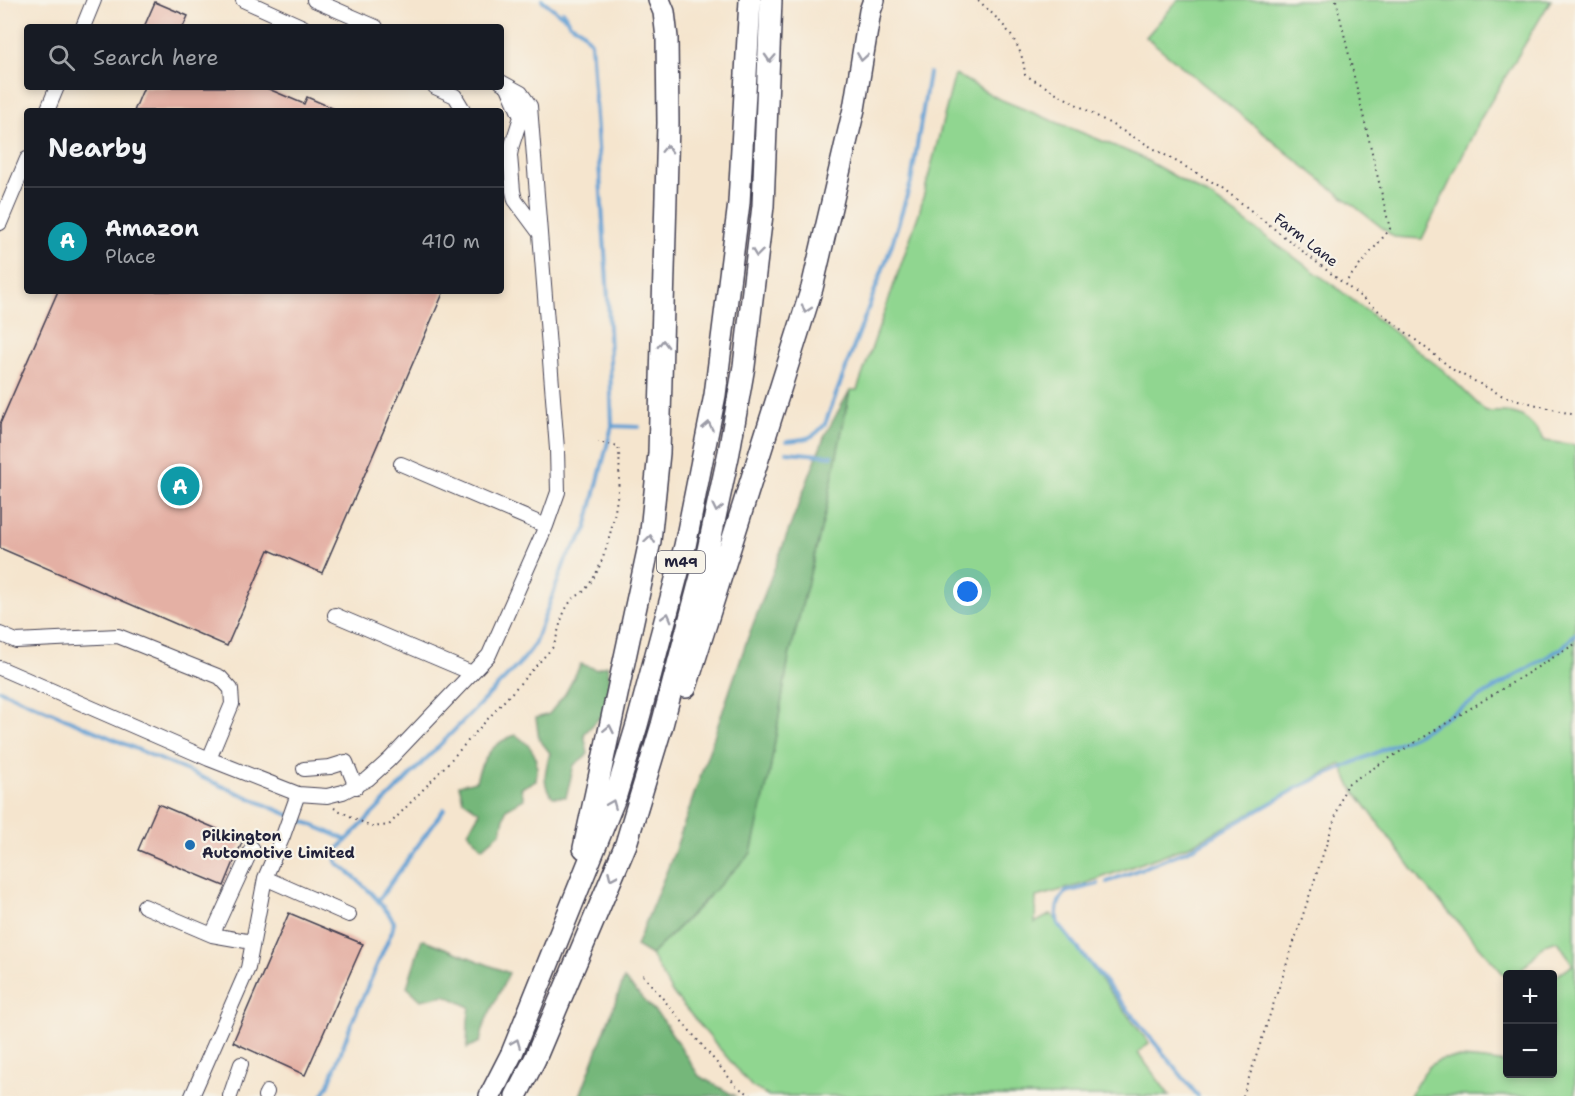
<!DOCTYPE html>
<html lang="en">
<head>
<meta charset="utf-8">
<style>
	body { margin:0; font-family:"Shantell Sans",sans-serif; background:#242831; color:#f1f3f6 }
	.controls { position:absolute; right:18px; bottom:18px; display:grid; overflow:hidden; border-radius:6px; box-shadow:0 3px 9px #0003 }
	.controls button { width:54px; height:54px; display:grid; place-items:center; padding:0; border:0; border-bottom:2px solid #363941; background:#171b24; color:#f1f3f6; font:30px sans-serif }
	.you { position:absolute; left:968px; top:592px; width:21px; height:21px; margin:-15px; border:4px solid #fff; border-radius:50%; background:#1a73e8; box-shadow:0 0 0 9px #1a73e833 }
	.badge { display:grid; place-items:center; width:39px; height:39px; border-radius:50%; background:#d93025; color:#fff; font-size:20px; font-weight:700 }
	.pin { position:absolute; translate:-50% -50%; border:3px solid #fff; box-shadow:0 2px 6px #0006 }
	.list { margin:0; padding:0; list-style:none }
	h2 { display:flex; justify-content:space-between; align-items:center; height:78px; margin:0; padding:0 24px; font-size:26px }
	h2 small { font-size:20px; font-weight:400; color:#9ea1a6 }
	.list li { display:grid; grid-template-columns:39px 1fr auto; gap:18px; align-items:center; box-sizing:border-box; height:108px; padding:0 24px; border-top:2px solid #363941 }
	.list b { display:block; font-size:22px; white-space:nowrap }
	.list p { margin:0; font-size:20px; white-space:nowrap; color:#9ea1a6 }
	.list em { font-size:20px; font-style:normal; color:#9ea1a6 }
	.icon { flex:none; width:33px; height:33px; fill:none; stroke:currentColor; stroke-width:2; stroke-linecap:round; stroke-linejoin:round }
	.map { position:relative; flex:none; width:1575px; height:1096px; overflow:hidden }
	.search { position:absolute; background:#171b24; box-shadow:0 3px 9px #0003; left:24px; top:24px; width:480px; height:66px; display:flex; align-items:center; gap:15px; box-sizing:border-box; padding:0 21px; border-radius:6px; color:#9ea1a6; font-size:22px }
	.panel { position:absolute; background:#171b24; box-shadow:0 3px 9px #0003; left:24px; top:108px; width:480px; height:186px; border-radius:6px }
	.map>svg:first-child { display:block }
</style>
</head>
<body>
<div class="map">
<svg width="1575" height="1096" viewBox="0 0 1575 1096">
	<rect width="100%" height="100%" fill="#f7f3e8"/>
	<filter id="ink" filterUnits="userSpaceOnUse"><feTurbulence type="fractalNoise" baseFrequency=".0167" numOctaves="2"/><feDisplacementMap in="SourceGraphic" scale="12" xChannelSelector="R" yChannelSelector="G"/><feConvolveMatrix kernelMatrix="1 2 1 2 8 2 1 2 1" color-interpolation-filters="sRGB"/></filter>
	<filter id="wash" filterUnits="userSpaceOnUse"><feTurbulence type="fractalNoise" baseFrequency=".008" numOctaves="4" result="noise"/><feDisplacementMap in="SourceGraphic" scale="24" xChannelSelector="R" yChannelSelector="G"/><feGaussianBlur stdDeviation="1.35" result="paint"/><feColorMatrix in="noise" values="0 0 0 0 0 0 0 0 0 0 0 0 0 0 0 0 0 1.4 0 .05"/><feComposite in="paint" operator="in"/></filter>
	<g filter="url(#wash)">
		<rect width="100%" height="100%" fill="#f5e5ce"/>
		<path fill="#90d690" stroke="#597c66" stroke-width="1.5" d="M1178,0H1551L1481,118L1422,239L1394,237L1307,169L1146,37Z
			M955,74L997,98L1139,156L1211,197L1337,288L1443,370L1486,412C1520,411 1525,413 1545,441L1575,445V1096H1410C1417,1084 1425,1065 1440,1060C1456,1055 1491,1061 1507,1063L1508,1074H1552L1553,978L1573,965L1558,941L1544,945L1518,974H1508L1507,978L1422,882L1350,785L1341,764L1191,845L1087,883L1036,897L1035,923L1051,914L1149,1043L1138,1053L1170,1096H769L752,1087L671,991L651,955L708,898L769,776L789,657L826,510L850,390H857L919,213Z"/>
		<path fill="#74b77a" stroke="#4b6c5a" stroke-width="1.5" d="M850,390L826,510L789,657L769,776L751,853L651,955L636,946L674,853L747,640L825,435Z
			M581,664L596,669L607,665L610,679L604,713L584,734L588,754L574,765L566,797H553C540,784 546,769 550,753L539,739L536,718L549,714L565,694Z
			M516,735C535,748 539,758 536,781L521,788L524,799L506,809L501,832L482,848L468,832L480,812L463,800L459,785L476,781C481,759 494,741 516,735Z
			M422,939L509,973L485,1022L480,1042L467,1048L468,1020L470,1007L445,995L421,1000L407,987Z
			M624,979L663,1020L699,1076L735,1096H580Z"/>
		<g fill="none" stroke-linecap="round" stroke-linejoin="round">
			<path stroke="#619fd3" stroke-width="4" d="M542,0L564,17
				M612,426L639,427
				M787,441C806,439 812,440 825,424L891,247L911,182L929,73
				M787,452L832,456
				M0,690L347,840
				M1107,882L1189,850L1299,787L1416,735L1562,648L1575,634
				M1098,884L1066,892C1057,901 1055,912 1058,924L1198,1096
				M378,901L444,809
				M322,1096L329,1084L352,1022L392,931L394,922C379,898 358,879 336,862L339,848L523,660L534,645L566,559L585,532L612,426L608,297L591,42L580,29L569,23L563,11"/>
		</g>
		<g id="blocks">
			<path fill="#e4b0a4" d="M155,2L188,16L183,27H144Z
				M144,87H264L304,104L307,97L339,111H134Z
				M58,291H444L322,573L269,550L227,646L0,548V424Z
				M158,804L243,840L224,886L138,850Z
				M289,913L363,944L305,1075L233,1042Z"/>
		</g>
	</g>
	<g filter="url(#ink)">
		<use href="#blocks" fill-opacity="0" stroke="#423f51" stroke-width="1.5"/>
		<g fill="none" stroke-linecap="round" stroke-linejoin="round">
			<g stroke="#423f51" stroke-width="16">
				<path id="minor" d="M243,0L303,27
					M314,0L376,27
					M83,27L94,0
					M435,87L455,96L464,111
					M508,87L521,117L512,145L510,155L513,191L515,200L538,231
					M47,111L57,87
					M0,223L27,159
					M401,464L546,526
					M335,615L472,673
					M0,634L16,641L118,636L220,677L231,689L232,704L209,759
					M0,668L209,759L298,794L327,796L343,792L368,779L389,760L489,655L546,526L558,492L557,449L530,106L521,93L501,82
					M304,769L330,767L346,762L356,787
					M265,878L349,915
					M144,906L212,935L252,942
					M212,935L252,848
					M192,1096L248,968L265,878L283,836L298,794
					M230,1096L241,1064
					M265,1096L267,1092"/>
			</g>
			<g stroke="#423f51" stroke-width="24">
				<path id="highway" d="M686,687L812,288L854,109L870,11L874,0
					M584,848L650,541L659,453L668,123L667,38L664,12L659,0
					M490,1096L512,1053L616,795L637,725L685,546L715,395L739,203L750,0
					M516,1096L535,1059L626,844L662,725L708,550L729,452L744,366L763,206L771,0"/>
			</g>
			<path stroke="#423f51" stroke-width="2" stroke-dasharray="1.5 4.5" stroke-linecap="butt" d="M978,0C1001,22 1023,41 1025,75L1221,187L1455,371L1503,396L1575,415
				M1336,0L1390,229L1345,283
				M334,808L372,827L389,825L438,774L553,647C559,633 560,616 569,604C572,598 578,596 583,592C587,588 591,582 594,577C611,549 624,478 618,446L598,442
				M643,975L737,1087L753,1096
				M1243,1096L1346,785L1575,644"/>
			<use href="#minor" stroke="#fff" stroke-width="14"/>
			<use href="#highway" stroke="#fff" stroke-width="21"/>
		</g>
		<defs><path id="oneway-chevron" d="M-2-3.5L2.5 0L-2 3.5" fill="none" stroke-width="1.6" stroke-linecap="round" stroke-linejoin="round" transform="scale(1.5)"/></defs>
		<g stroke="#9c9ca7">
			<use href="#oneway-chevron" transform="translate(862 57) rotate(99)"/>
			<use href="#oneway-chevron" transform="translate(770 58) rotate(93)"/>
			<use href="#oneway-chevron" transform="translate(667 149) rotate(-88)"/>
			<use href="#oneway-chevron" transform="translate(757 253) rotate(97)"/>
			<use href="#oneway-chevron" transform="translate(806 309) rotate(108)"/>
			<use href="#oneway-chevron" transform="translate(663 344) rotate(-89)"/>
			<use href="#oneway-chevron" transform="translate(708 426) rotate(-79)"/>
			<use href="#oneway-chevron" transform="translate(717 508) rotate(102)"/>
			<use href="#oneway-chevron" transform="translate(650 539) rotate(-82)"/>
			<use href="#oneway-chevron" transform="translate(667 617) rotate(-75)"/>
			<use href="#oneway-chevron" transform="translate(609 729) rotate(-78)"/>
			<use href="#oneway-chevron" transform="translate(612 804) rotate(-68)"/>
			<use href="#oneway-chevron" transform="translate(612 876) rotate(114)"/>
			<use href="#oneway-chevron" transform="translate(516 1043) rotate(-68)"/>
		</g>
	</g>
	<circle fill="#1f6fb2" stroke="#f7f3e8" stroke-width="2" cx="190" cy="845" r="6"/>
	<g text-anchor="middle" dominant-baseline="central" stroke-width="4.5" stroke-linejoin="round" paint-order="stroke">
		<rect fill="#f7f3e8" stroke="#62616f" stroke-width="1.5" x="657" y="551" width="48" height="22" rx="4.5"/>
		<g font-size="14" font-weight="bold" fill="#22223b">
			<text x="681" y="562">M49</text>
		</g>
		<g font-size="15" fill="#22223b" stroke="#f7f3e8">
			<text transform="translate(1306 240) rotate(38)">Farm Lane</text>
		</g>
		<g font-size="15" font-weight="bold" fill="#22223b" stroke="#f7f3e8" text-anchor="start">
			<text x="202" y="836">Pilkington<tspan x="202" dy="17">Automotive Limited</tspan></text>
		</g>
	</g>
</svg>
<div class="controls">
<button>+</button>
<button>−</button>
</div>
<div class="you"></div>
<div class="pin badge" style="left:180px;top:486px;background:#0f9aa8">A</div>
<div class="search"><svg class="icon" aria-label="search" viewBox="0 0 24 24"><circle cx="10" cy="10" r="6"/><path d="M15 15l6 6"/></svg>Search here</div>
<section class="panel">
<h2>Nearby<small></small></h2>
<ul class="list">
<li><span class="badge" style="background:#0f9aa8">A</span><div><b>Amazon</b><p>Place</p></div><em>410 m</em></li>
</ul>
</section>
</div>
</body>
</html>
